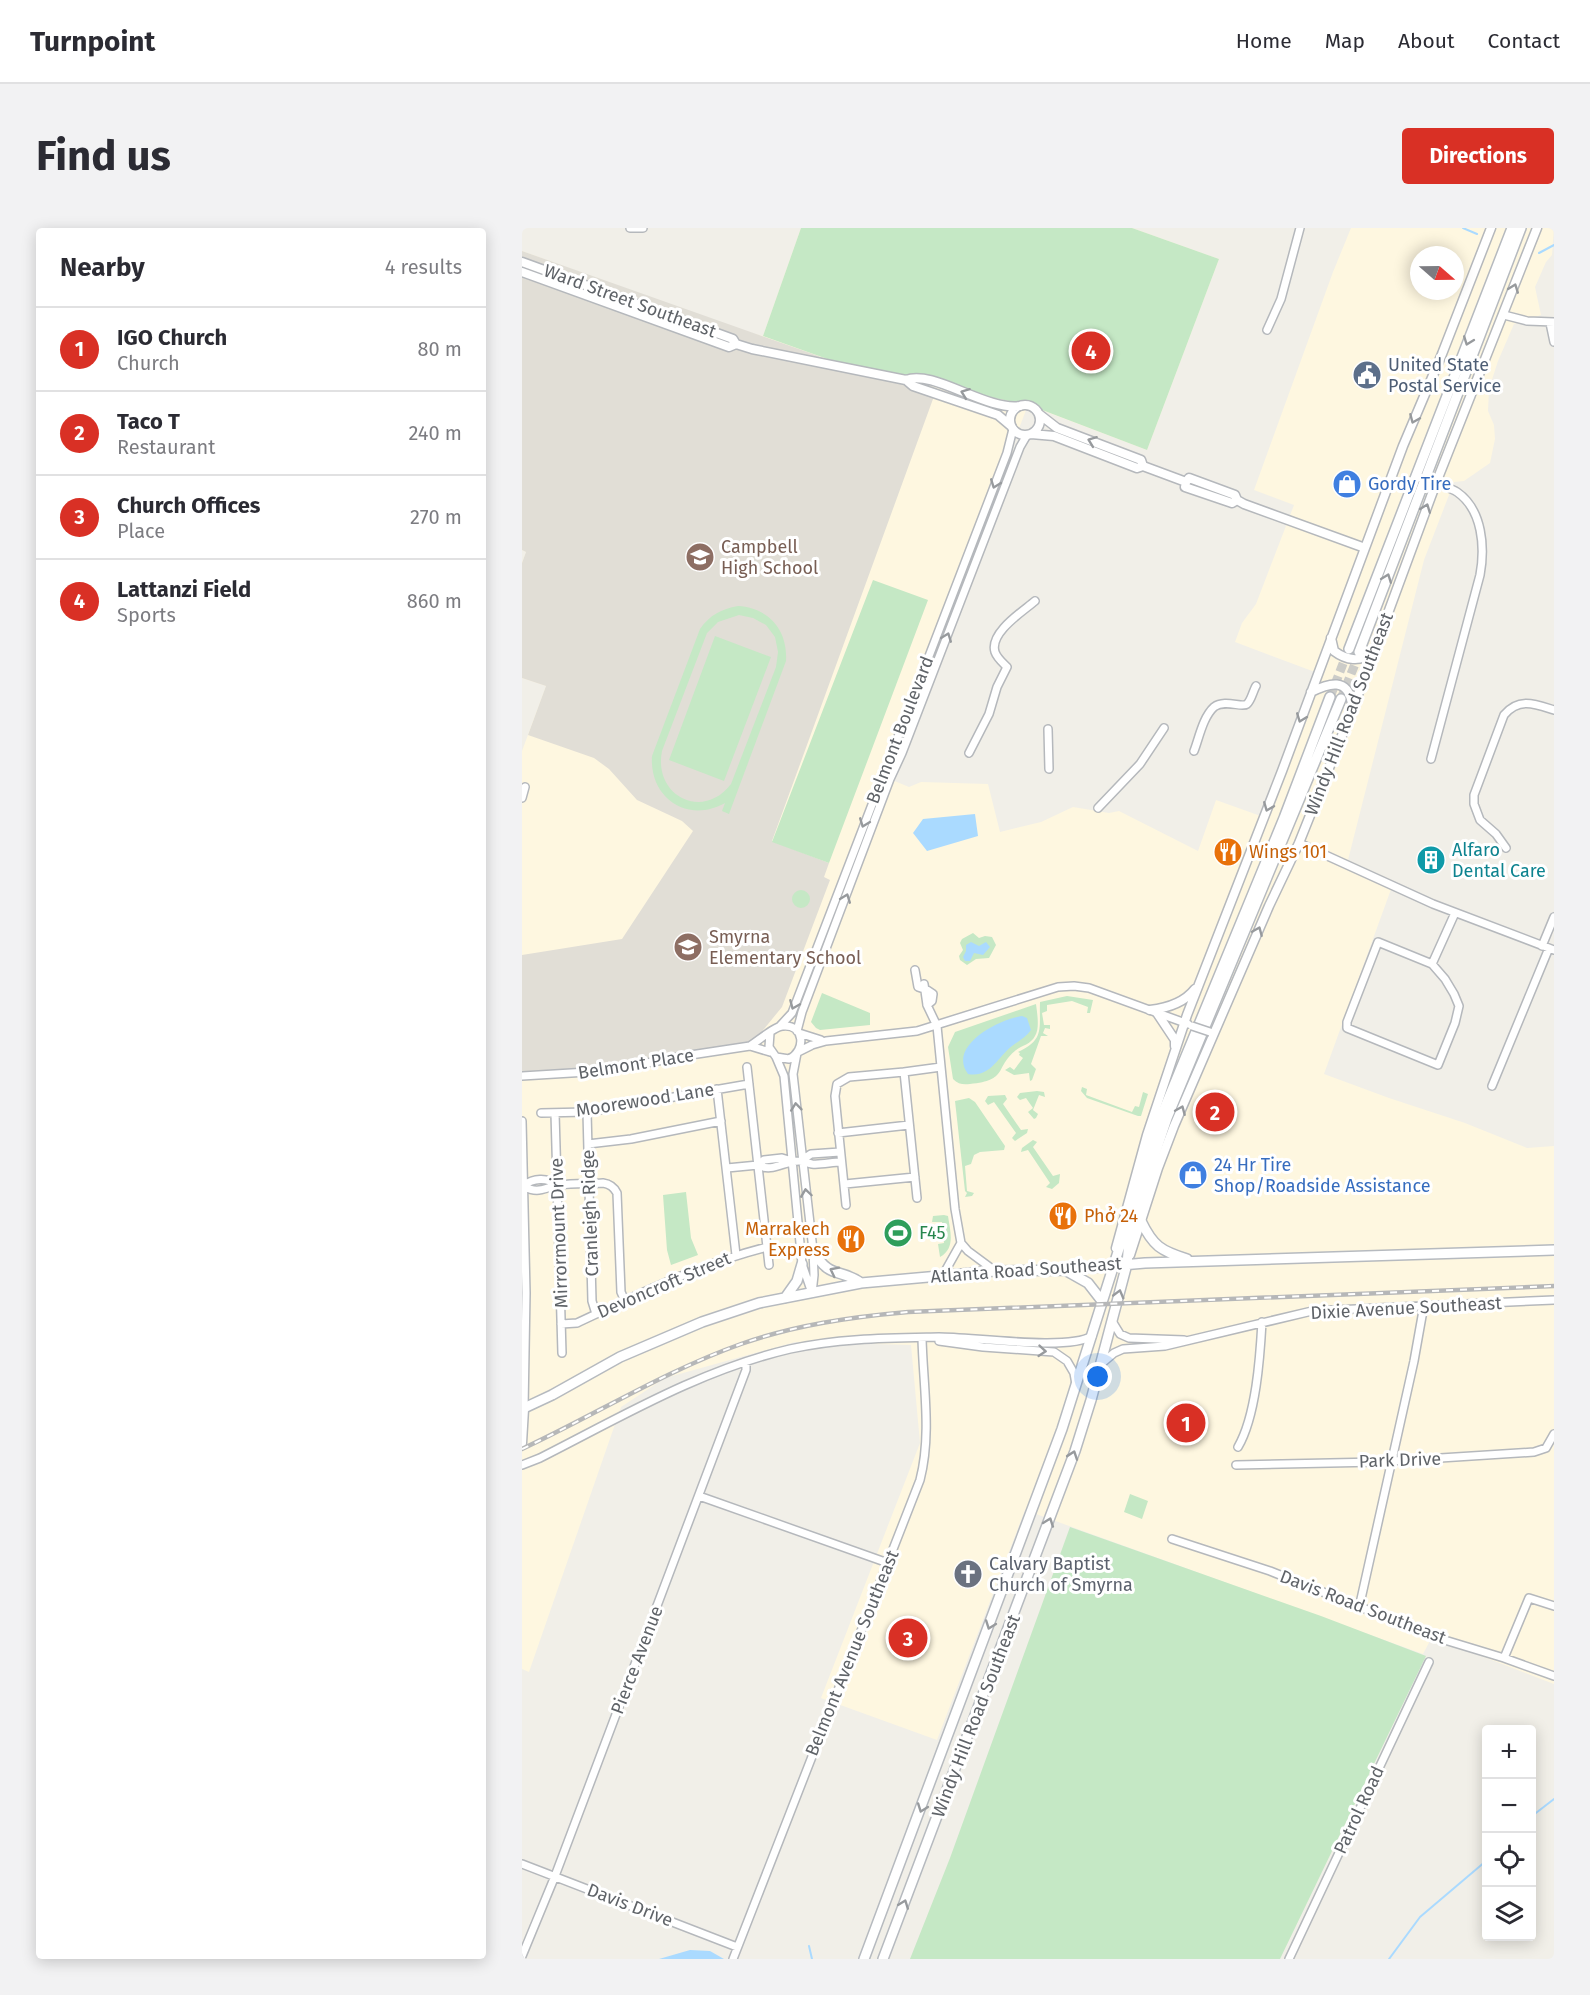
<!DOCTYPE html>
<html lang="en">
<head>
<meta charset="utf-8">
<style>
	body { margin:0; font-family:"Fira Sans",sans-serif; background:#f2f2f3; color:#2b2b33 }
	.controls { position:absolute; right:18px; bottom:18px; display:grid; overflow:hidden; border-radius:6px; box-shadow:0 3px 15px #0003 }
	.controls button { width:54px; height:54px; display:grid; place-items:center; padding:0; border:0; border-bottom:2px solid #e1e1e2; background:#fff; color:#2b2b33; font:30px sans-serif }
	.compass { position:absolute; left:888px; top:18px; width:54px; height:54px; border-radius:50%; background:#fff; box-shadow:0 3px 15px #0003; rotate:110deg }
	.you { position:absolute; left:576px; top:1149px; width:21px; height:21px; margin:-15px; border:4px solid #fff; border-radius:50%; background:#1a73e8; box-shadow:0 0 0 9px #1a73e833 }
	.badge { display:grid; place-items:center; width:39px; height:39px; border-radius:50%; background:#d93025; color:#fff; font-size:20px; font-weight:700 }
	.pin { position:absolute; translate:-50% -50%; border:3px solid #fff; box-shadow:0 2px 6px #0006 }
	.list { margin:0; padding:0; list-style:none }
	h2 { display:flex; justify-content:space-between; align-items:center; height:78px; margin:0; padding:0 24px; font-size:26px }
	h2 small { font-size:20px; font-weight:400; color:#7c7c81 }
	.list li { display:grid; grid-template-columns:39px 1fr auto; gap:18px; align-items:center; box-sizing:border-box; height:84px; padding:0 24px; border-top:2px solid #e1e1e2 }
	.list b { display:block; font-size:22px; white-space:nowrap }
	.list p { margin:0; font-size:20px; white-space:nowrap; color:#7c7c81 }
	.list em { font-size:20px; font-style:normal; color:#7c7c81 }
	.icon { flex:none; width:33px; height:33px; fill:none; stroke:currentColor; stroke-width:2; stroke-linecap:round; stroke-linejoin:round }
	.map { position:relative; flex:none; width:1032px; height:1731px; overflow:hidden; border-radius:6px }
	header { display:flex; align-items:center; gap:36px; box-sizing:border-box; height:84px; padding:0 30px; background:#fff; border-bottom:2px solid #e1e1e2 }
	header strong { font-size:28px }
	nav { display:flex; gap:33px; margin-inline-start:auto; font-size:21px }
	.intro { display:flex; align-items:center; justify-content:space-between; box-sizing:border-box; height:144px; padding:0 36px }
	h1 { margin:0; font-size:42px }
	.button { padding:15px 27px; border-radius:6px; background:#d93025; color:#fff; font-size:21px; font-weight:700 }
	main { display:flex; gap:36px; padding:0 36px }
	aside { flex:1; background:#fff; border-radius:6px; box-shadow:0 3px 15px #0003 }
	.map>svg:first-child { display:block }
</style>
</head>
<body>
<header>
<strong>Turnpoint</strong>
<nav><a>Home</a><a>Map</a><a>About</a><a>Contact</a></nav>
</header>
<div class="intro"><h1>Find us</h1><a class="button">Directions</a></div>
<main>
<aside>
<h2>Nearby<small>4 results</small></h2>
<ul class="list">
<li><span class="badge">1</span><div><b>IGO Church</b><p>Church</p></div><em>80 m</em></li>
<li><span class="badge">2</span><div><b>Taco T</b><p>Restaurant</p></div><em>240 m</em></li>
<li><span class="badge">3</span><div><b>Church Offices</b><p>Place</p></div><em>270 m</em></li>
<li><span class="badge">4</span><div><b>Lattanzi Field</b><p>Sports</p></div><em>860 m</em></li>
</ul>
</aside>
<div class="map">
<svg width="1032" height="1731" viewBox="0 0 1032 1731">
	<rect width="100%" height="100%" fill="#f1efe8"/>
	<path fill="#fef7e0" fill-rule="evenodd" d="M279,0H610L697,31L625,222L506,177L363,549L387,559L399,554L466,556L478,604L519,594L551,579L587,585L597,583L676,623L694,572L747,591L801,447L713,414L720,395L734,376L772,277L732,262L811,44L829,0H1032L1030,27L1024,34L1013,59L1019,87L992,96L976,133L967,161L966,183L972,197L973,211L968,235L942,253L932,254L902,332L826,632L872,653L802,846L867,870L943,895L1005,920L1032,918V1456L910,1409L901,1426L503,1282L415,1512L299,1470L398,1215L389,1117L273,1114L143,1150L99,1179L7,1444L0,1441V523L24,458L0,450V335L4,324L0,322V23L221,103L241,108ZM897,27H933V63H897Z"/>
	<path fill="#e1ded6" d="M0,23L339,143L415,160L250,613L307,635L302,649L308,652L260,779L228,818L100,840L0,848V727L100,711L171,603L160,593L115,572L87,541L72,530L6,507L24,458L0,450V335L4,324L0,322Z"/>
	<path fill="#c5e8c5" fill-rule="evenodd" d="M279,0H610L697,31L625,222L507,177L339,143L241,108Z
		M351,352L406,372L307,635L250,614Z
		M216,378C247,380 266,402 264,433L207,586L200,583L203,575C166,596 127,570 130,528L178,401C188,387 199,381 216,378ZM217,387L231,390L244,397L253,409L256,424L254,439L209,556C181,593 131,568 140,523L185,405L196,394Z
		M193,408L249,429L202,553L147,532Z
		M270 671a9 9 0 1 1 18 0a9 9 0 1 1-18 0Z
		M451,705L457,710L463,708L470,709L474,717L467,730L454,731L445,737L438,732L437,728L441,722L438,715L440,711Z
		M300,765L348,785V797L298,802L294,800L289,794Z
		M545,768L571,772L568,785H565L566,779L550,773L525,777V783L520,785L522,797H528V801L523,800L521,805L526,808H519L509,836L514,841L510,852L508,853L507,845L492,847L483,842L488,839L492,842L501,830L497,827L498,825L496,824C523,812 517,800 518,774Z
		M514,776C515,784 518,801 513,808C509,816 501,817 494,822C472,840 487,852 448,856C441,857 436,856 431,851L426,819L433,804Z
		M560,859L565,861L564,867L610,884L613,878L617,879L621,864L626,866L619,888H616L565,870L559,863Z
		M515,863L522,864L523,869L517,867L511,882L516,886L514,890L512,891L506,884L511,880L504,870L498,872L495,869L498,865Z
		M483,867L485,871L481,876L499,902L506,901L505,905L493,913L490,910L494,905L472,874L466,877L463,873L466,868Z
		M447,870L453,874L483,918L482,922L458,924L452,927L449,936L443,938L445,963L452,965L450,968L443,969L445,965L443,963L433,873Z
		M511,912L515,914L511,919L531,948L538,946L537,955L530,961L524,959L528,955L506,922L499,924L500,920Z
		M164,964L169,1010L176,1027L149,1037L145,1022L141,967Z
		M422,987L426,988C428,1003 434,1020 418,1029L416,1016L422,1015L420,994H410L411,988Z
		M608,1266L626,1273L620,1291L602,1284Z
		M548,1299L799,1388L904,1428L758,1731H388L428,1630Z"/>
	<path fill="#aadaff" d="M453,586L456,608L405,623L391,605L401,591Z
		M449,714L457,718L464,714L468,719L461,727L452,725L448,733H443L441,729L444,723V717Z
		M500,788L505,790L509,802C504,809 497,813 490,818C475,830 468,850 446,846C425,818 477,791 500,788Z
		M168,1722L188,1723L202,1731H137Z"/>
	<g fill="none" stroke-linecap="round" stroke-linejoin="round">
		<path stroke="#aadaff" stroke-width="2" d="M941,0L955,6
			M1017,25L1032,17
			M1010,1588L1032,1571
			M287,1718L290,1731
			M867,1731L898,1689L964,1633"/>
		<path stroke="#ccccc8" stroke-width="9" stroke-dasharray="9 4.5" stroke-linecap="butt" d="M808,469L826,423
			M819,471L837,426"/>
		<g stroke="#b5b8bc" stroke-width="10">
			<path id="minor" d="M108,0H121
				M982,87L1005,93L1032,94
				M1028,95L1032,114
				M745,102L759,71L778,0
				M526,501L527,541
				M672,523C677,510 681,489 692,479C703,471 720,480 725,476C729,473 731,463 734,458
				M447,525L467,486L475,459L485,439C481,435 475,430 473,424C467,405 500,384 513,373
				M909,531L958,347C963,320 961,282 935,264C929,260 920,258 914,255
				M0,570L3,559
				M576,580L618,536L642,500
				M777,615L911,676L1032,722
				M984,620L974,606L958,592L952,576V567L982,487C997,469 1013,476 1032,482
				M856,714L910,736L923,751L932,766L937,778L933,795L916,837L825,800V794Z
				M1020,718L1032,689
				M910,736L933,685
				M393,742L396,759L405,762L411,766L410,773L405,777
				M402,756L405,777L415,798L433,981L439,1015L421,1047
				M258,798L270,785L485,225L491,201
				M275,803L280,784L368,551L380,525L498,219L505,207
				M277,805L299,812
				M228,818C236,813 253,798 261,798C282,796 285,822 267,831L254,829L247,819L248,805
				M276,824L290,817L304,813L395,803L536,759L552,758L567,760L666,796
				M275,825L271,846L291,1022L292,1047L290,1065
				M254,829L262,848L280,1036L290,1065
				M225,839L247,1037
				M382,844L419,839
				M0,848L82,843L162,828L228,818L248,824
				M970,858L1027,720
				M195,861L214,1027
				M65,884L70,1073L74,1086
				M19,885L65,884L227,856
				M33,885L40,1125
				M0,893L4,1065L2,1181
				M316,905L387,897
				M66,916L109,911L199,893
				M280,932L289,926L318,924
				M236,937C250,945 262,933 277,933C282,933 285,935 290,936C299,937 310,934 319,934
				M205,940L236,937L242,932L260,930L270,933
				M323,956L393,949
				M35,957C25,949 11,950 1,958C17,967 23,959 38,957C52,955 67,956 81,955C88,956 92,959 95,965L99,1064L103,1073
				M324,977L313,868L315,856L327,849L382,844L395,970
				M439,1015L446,1023L473,1043
				M590,1093L598,1106L607,1110L662,1112
				M39,1096L55,1095C117,1066 178,1036 245,1019
				M417,1113L461,1119L532,1124L545,1133L552,1145L554,1156
				M579,1136L592,1125L601,1121L643,1118L790,1083L1032,1072
				M716,1219C734,1188 738,1130 740,1094
				M0,1237L18,1230C99,1189 178,1142 268,1121C317,1110 367,1110 417,1109C450,1109 547,1123 570,1108
				M714,1237L856,1234L1012,1224L1024,1220L1032,1206
				M177,1268L366,1335
				M650,1311L748,1343L916,1410L982,1430L1032,1448
				M837,1380L892,1133L902,1077
				M982,1430L1007,1370L1032,1378
				M0,1636L215,1719
				M0,1728L33,1648L224,1142V1134
				M211,1731L398,1252C410,1206 401,1156 400,1110
				M767,1731L907,1434"/>
		</g>
		<g stroke="#b5b8bc" stroke-width="11">
			<path id="tertiary" d="M0,34L211,111L214,116L230,121L384,152C411,141 464,183 498,178
				M0,44L207,119L214,116
				M384,152L391,158L476,187L489,198
				M488 192a15 15 0 1 1 30 0a15 15 0 1 1-30 0Z
				M517,186L535,200L619,232L621,238
				M509,206L532,208L615,240L621,238L664,254L663,259L710,275L715,272
				M664,254L667,250L713,267L715,272L722,276L843,320
				M809,410L812,423C824,432 838,435 851,424
				M789,464C807,455 826,449 830,476
				M628,782C646,780 662,775 673,761
				M635,785L653,812V818
				M594,1020L625,907L665,787L760,543L881,218L920,126L969,0
				M608,1027L636,940L652,898L747,678L777,615L831,480L914,255L1015,0
				M0,1215L2,1181"/>
		</g>
		<g stroke="#b6babf" stroke-width="12">
			<path id="secondary" d="M827,421L990,0
				M837,424L999,0
				M619,993C631,1018 639,1023 665,1031
				M291,1022C307,1052 319,1040 339,1055
				M543,1042L566,1055L580,1073
				M263,1070L275,1053L280,1036
				M0,1181L30,1167L98,1129L180,1094L237,1075L339,1055L473,1043L543,1042L623,1035L1032,1022
				M342,1731L540,1201L638,891L762,590L808,469
				M361,1731L553,1223L569,1172L605,1036L607,1013L616,977L645,890L819,471"/>
		</g>
		<use href="#minor" stroke="#fff" stroke-width="7"/>
		<use href="#tertiary" stroke="#fff" stroke-width="8"/>
		<use href="#secondary" stroke="#fff" stroke-width="9"/>
		<g stroke="#b6b7b8" stroke-width="4.5">
			<path id="rail" d="M0,1221C73,1187 143,1143 219,1116C273,1097 329,1089 386,1084L1032,1058"/>
		</g>
		<use href="#rail" stroke="#fff" stroke-width="2" stroke-dasharray="7" stroke-linecap="butt"/>
		<g stroke="#b5b8bc" stroke-width="10" stroke-linecap="butt">
			<path id="minor-bridge" d="M670,798L688,804"/>
		</g>
		<use href="#minor-bridge" stroke="#fff" stroke-width="7"/>
	</g>
	<defs><path id="oneway-chevron" d="M-2-3.5L2.5 0L-2 3.5" fill="none" stroke-width="1.6" stroke-linecap="round" stroke-linejoin="round" transform="scale(1.5)"/></defs>
	<g stroke="#979a9d">
		<use href="#oneway-chevron" transform="translate(992 60) rotate(-69)"/>
		<use href="#oneway-chevron" transform="translate(946 113) rotate(111)"/>
		<use href="#oneway-chevron" transform="translate(443 165) rotate(-159)"/>
		<use href="#oneway-chevron" transform="translate(892 191) rotate(113)"/>
		<use href="#oneway-chevron" transform="translate(570 213) rotate(-159)"/>
		<use href="#oneway-chevron" transform="translate(473 256) rotate(111)"/>
		<use href="#oneway-chevron" transform="translate(904 280) rotate(-69)"/>
		<use href="#oneway-chevron" transform="translate(865 350) rotate(-69)"/>
		<use href="#oneway-chevron" transform="translate(425 409) rotate(-69)"/>
		<use href="#oneway-chevron" transform="translate(779 490) rotate(111)"/>
		<use href="#oneway-chevron" transform="translate(746 579) rotate(112)"/>
		<use href="#oneway-chevron" transform="translate(342 595) rotate(111)"/>
		<use href="#oneway-chevron" transform="translate(324 670) rotate(-69)"/>
		<use href="#oneway-chevron" transform="translate(736 703) rotate(-67)"/>
		<use href="#oneway-chevron" transform="translate(272 777) rotate(113)"/>
		<use href="#oneway-chevron" transform="translate(274 879) rotate(-96)"/>
		<use href="#oneway-chevron" transform="translate(659 882) rotate(-67)"/>
		<use href="#oneway-chevron" transform="translate(284 965) rotate(-98)"/>
		<use href="#oneway-chevron" transform="translate(312 1043) rotate(-153)"/>
		<use href="#oneway-chevron" transform="translate(597 1066) rotate(-75)"/>
		<use href="#oneway-chevron" transform="translate(520 1123) rotate(5)"/>
		<use href="#oneway-chevron" transform="translate(551 1227) rotate(-71)"/>
		<use href="#oneway-chevron" transform="translate(527 1294) rotate(-70)"/>
		<use href="#oneway-chevron" transform="translate(468 1397) rotate(110)"/>
		<use href="#oneway-chevron" transform="translate(400 1580) rotate(110)"/>
		<use href="#oneway-chevron" transform="translate(382 1676) rotate(-69)"/>
	</g>
	<defs>
		<g id="civic-disc" transform="scale(1.5)"><circle r="9.5" fill="#5c6f8a" stroke="#fff"/><path d="M-.6-6.5H3V-4.5H.6V-3L4-1V1h2V6H-6V1h2V-1L-.6-3ZM-1.2 2.5V6h2.4V2.5Z" fill="#fff"/></g>
		<g id="shop-disc" transform="scale(1.5)"><circle r="9.5" fill="#3f7fe0" stroke="#fff"/><path d="M-5-2.5h2.3a2.7 3.5 0 0 1 5.4 0H5L5.5 6h-11ZM-1.5-2.5h3a1.5 2.3 0 0 0-3 0Z" fill="#fff"/></g>
		<g id="school-disc" transform="scale(1.5)"><circle r="9.5" fill="#8d6e63" stroke="#fff"/><path d="M0-5L7-2L0 1L-7-2ZM-4 1L0 2.5L4 1V4Q0 6-4 4Z" fill="#fff"/></g>
		<g id="restaurant-disc" transform="scale(1.5)"><circle r="9.5" fill="#e8710a" stroke="#fff"/><path d="M-5-6h1v4h1v-4h1v4h1v-4h1v5L-1.5 .5V6h-2V.5L-5-1ZM5-6V6H3V1.5H1.5Q1.5-4 5-6Z" fill="#fff"/></g>
		<g id="building-disc" transform="scale(1.5)"><circle r="9.5" fill="#0f9aa8" stroke="#fff"/><path d="M-4-6H4V6H1V3H-1V6H-4ZM-2.5-4.3h1.7v1.8h-1.7ZM.8-4.3h1.7v1.8H.8ZM-2.5-1h1.7V.8h-1.7ZM.8-1h1.7V.8H.8Z" fill="#fff"/></g>
		<g id="stadium-disc" transform="scale(1.5)"><circle r="9.5" fill="#2e9e5b" stroke="#fff"/><path d="M0-5a6.5 5 0 1 0 0 10a6.5 5 0 1 0 0-10ZM-3.5-1.8h7v3.6h-7Z" fill="#fff"/></g>
		<g id="church-disc" transform="scale(1.5)"><circle r="9.5" fill="#6b7280" stroke="#fff"/><path d="M-1.2-6h2.4v3.5h3.3v2.4h-3.3V6h-2.4V-.1h-3.3v-2.4h3.3Z" fill="#fff"/></g>
	</defs>
	<g fill-rule="evenodd">
		<use href="#civic-disc" x="845" y="147"/>
		<use href="#shop-disc" x="825" y="256"/>
		<use href="#school-disc" x="178" y="329"/>
		<use href="#restaurant-disc" x="706" y="624"/>
		<use href="#building-disc" x="909" y="632"/>
		<use href="#school-disc" x="166" y="719"/>
		<use href="#shop-disc" x="671" y="947"/>
		<use href="#restaurant-disc" x="541" y="988"/>
		<use href="#stadium-disc" x="376" y="1005"/>
		<use href="#restaurant-disc" x="329" y="1011"/>
		<use href="#church-disc" x="446" y="1346"/>
	</g>
	<g text-anchor="middle" dominant-baseline="central" stroke-width="6" stroke-linejoin="round" paint-order="stroke">
		<g font-size="18" fill="#5f6368" stroke="#fff">
			<text transform="translate(108 73) rotate(20)">Ward Street Southeast</text>
			<text transform="translate(827 486) rotate(-69)">Windy Hill Road Southeast</text>
			<text transform="translate(378 502) rotate(-69)">Belmont Boulevard</text>
			<text transform="translate(114 836) rotate(-9)">Belmont Place</text>
			<text transform="translate(123 872) rotate(-9)">Moorewood Lane</text>
			<text transform="translate(68 985) rotate(-92)">Cranleigh Ridge</text>
			<text transform="translate(37 1005) rotate(-92)">Mirrormount Drive</text>
			<text transform="translate(504 1042) rotate(-4)">Atlanta Road Southeast</text>
			<text transform="translate(142 1057) rotate(-23)">Devoncroft Street</text>
			<text transform="translate(884 1080) rotate(-3)">Dixie Avenue Southeast</text>
			<text transform="translate(878 1232) rotate(-2)">Park Drive</text>
			<text transform="translate(841 1379) rotate(21)">Davis Road Southeast</text>
			<text transform="translate(330 1425) rotate(-68)">Belmont Avenue Southeast</text>
			<text transform="translate(115 1432) rotate(-69)">Pierce Avenue</text>
			<text transform="translate(454 1488) rotate(-69)">Windy Hill Road Southeast</text>
			<text transform="translate(837 1582) rotate(-65)">Patrol Road</text>
			<text transform="translate(108 1677) rotate(21)">Davis Drive</text>
		</g>
		<g font-size="18" fill="#4e5e75" stroke="#fff" text-anchor="start">
			<text x="866" y="137">United State<tspan x="866" dy="21">Postal Service</tspan></text>
		</g>
		<g font-size="18" fill="#366cbe" stroke="#fff" text-anchor="start">
			<text x="846" y="256">Gordy Tire</text>
			<text x="692" y="937">24 Hr Tire<tspan x="692" dy="21">Shop/Roadside Assistance</tspan></text>
		</g>
		<g font-size="18" fill="#785e54" stroke="#fff" text-anchor="start">
			<text x="199" y="319">Campbell<tspan x="199" dy="21">High School</tspan></text>
			<text x="187" y="709">Smyrna<tspan x="187" dy="21">Elementary School</tspan></text>
		</g>
		<g font-size="18" fill="#0d838f" stroke="#fff" text-anchor="start">
			<text x="930" y="622">Alfaro<tspan x="930" dy="21">Dental Care</tspan></text>
		</g>
		<g font-size="18" fill="#c56008" stroke="#fff" text-anchor="start">
			<text x="727" y="624">Wings 101</text>
			<text x="562" y="988">Phở 24</text>
			<text x="308" y="1001" text-anchor="end">Marrakech<tspan x="308" dy="21">Express</tspan></text>
		</g>
		<g font-size="18" fill="#27864d" stroke="#fff" text-anchor="start">
			<text x="397" y="1005">F45</text>
		</g>
		<g font-size="18" fill="#5b616d" stroke="#fff" text-anchor="start">
			<text x="467" y="1336">Calvary Baptist<tspan x="467" dy="21">Church of Smyrna</tspan></text>
		</g>
	</g>
</svg>
<div class="controls">
<button>+</button>
<button>−</button>
<button><svg class="icon" aria-label="locate" viewBox="0 0 24 24"><circle cx="12" cy="12" r="6"/><path d="M12 2v4M12 18v4M2 12h4M18 12h4"/></svg></button>
<button><svg class="icon" aria-label="layers" viewBox="0 0 24 24"><path d="M12 4l9 5-9 5-9-5zM3 14l9 5 9-5"/></svg></button>
</div>
<svg class="compass" viewBox="-18 -18 36 36"><path d="M0-13l5 13h-10z" fill="#e53935"/><path d="M0 13l5-13h-10z" fill="#7c7c81"/></svg>
<div class="you"></div>
<div class="pin badge" style="left:664px;top:1195px">1</div>
<div class="pin badge" style="left:693px;top:884px">2</div>
<div class="pin badge" style="left:386px;top:1410px">3</div>
<div class="pin badge" style="left:569px;top:123px">4</div>
</div>
</main>
</body>
</html>
